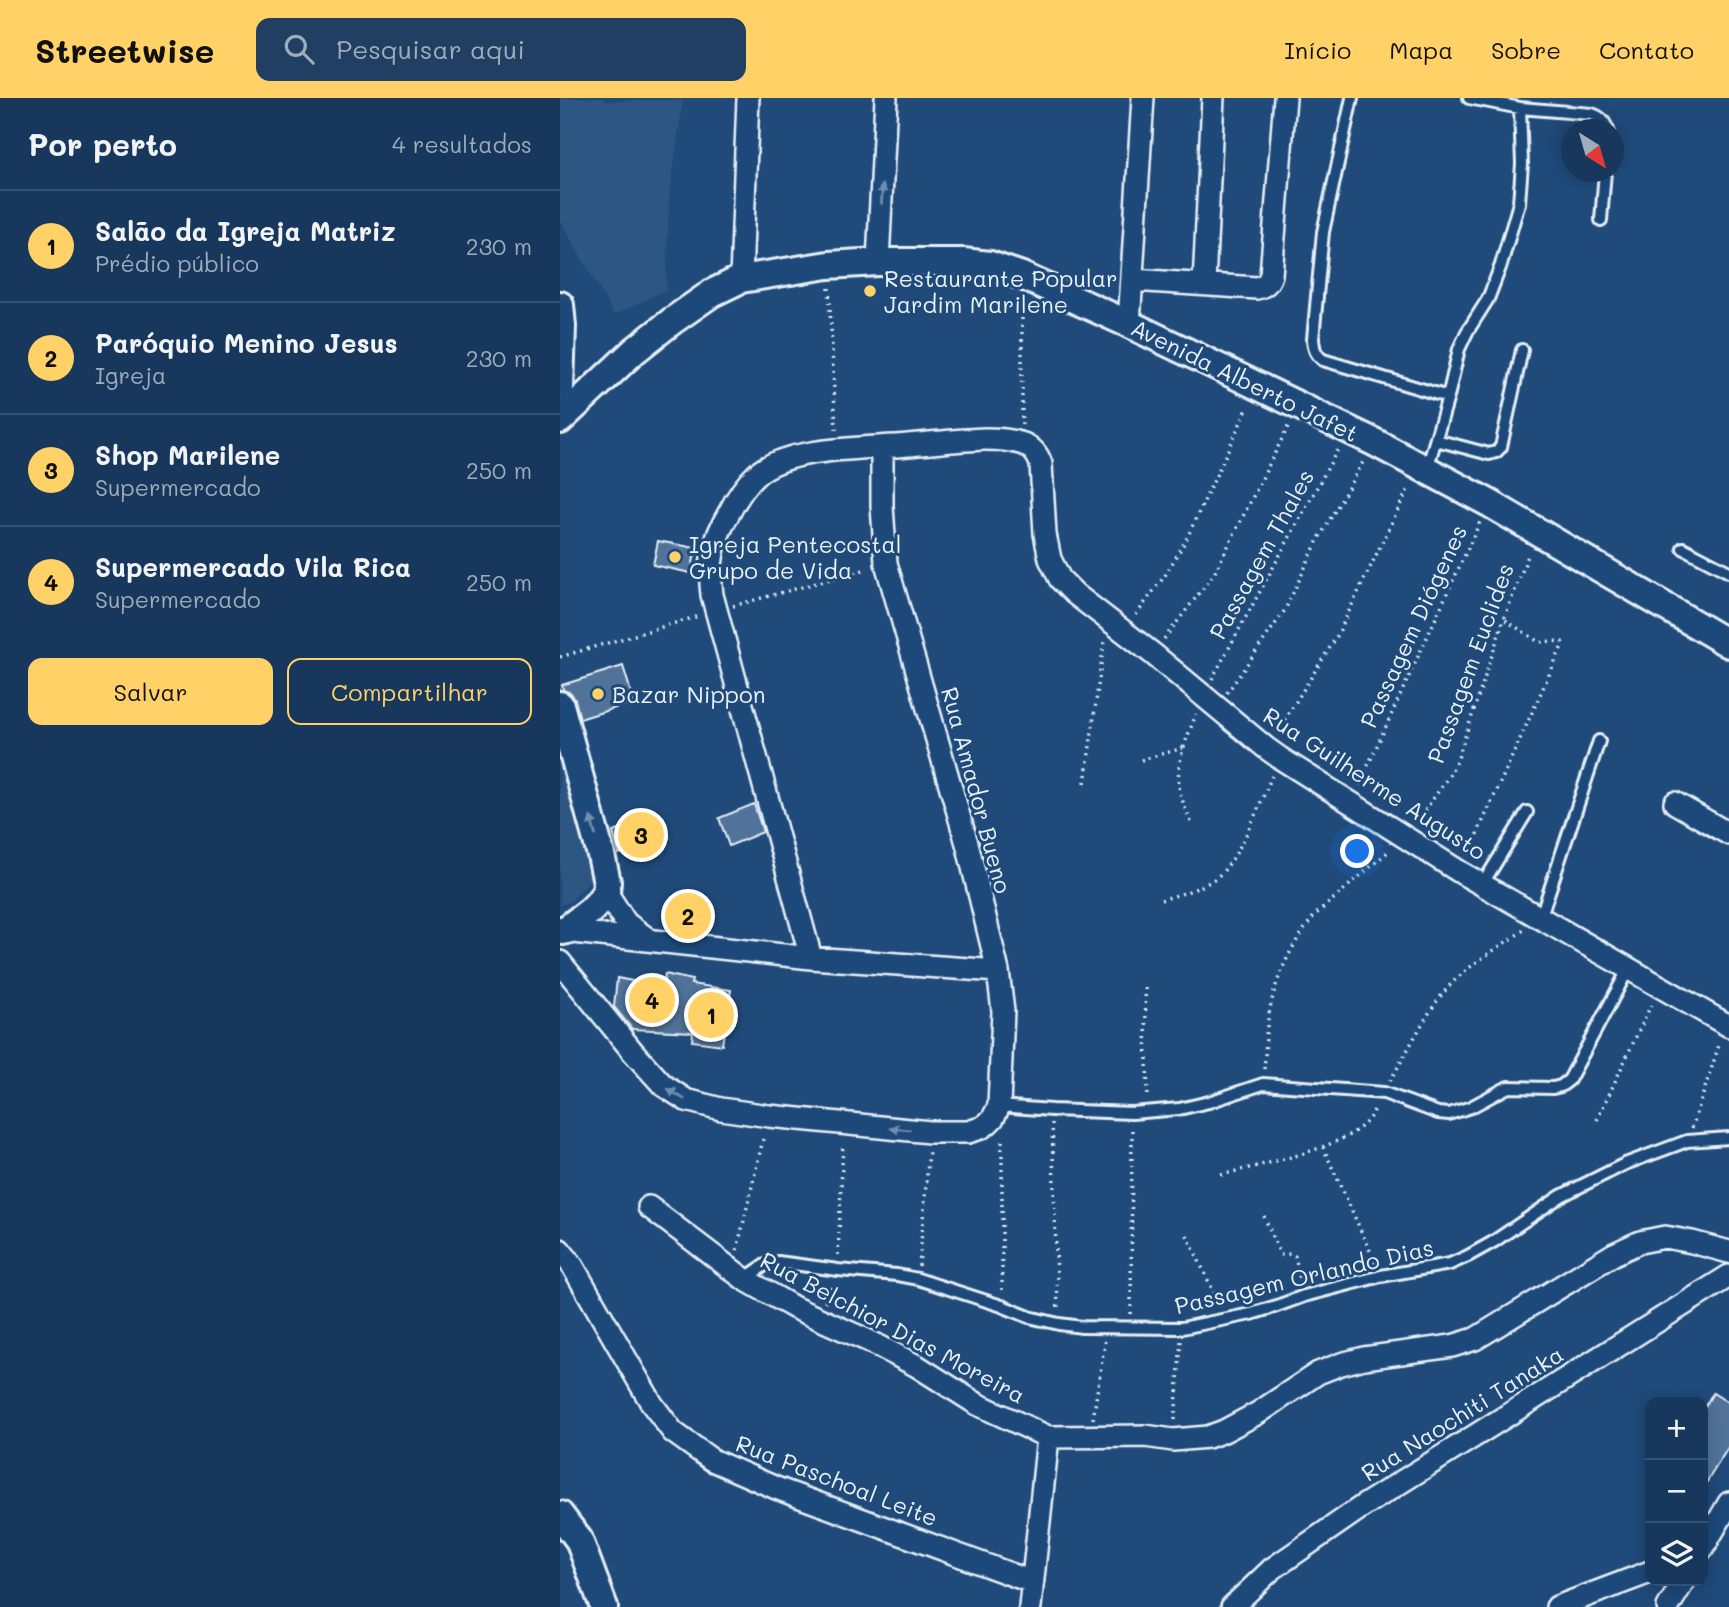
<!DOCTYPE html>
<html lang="pt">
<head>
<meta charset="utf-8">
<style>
	body { margin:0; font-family:Mali,sans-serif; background:#203f62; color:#f1f3f6 }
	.controls { position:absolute; right:21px; bottom:21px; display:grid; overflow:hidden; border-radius:14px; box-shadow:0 4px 18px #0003 }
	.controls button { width:63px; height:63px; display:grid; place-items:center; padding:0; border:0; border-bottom:2px solid #365272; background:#17385c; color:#f1f3f6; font:35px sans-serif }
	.compass { position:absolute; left:1001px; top:21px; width:63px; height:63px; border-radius:50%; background:#17385c; box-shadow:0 4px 18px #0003; rotate:143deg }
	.you { position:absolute; left:798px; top:754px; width:24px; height:24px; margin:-18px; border:5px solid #fff; border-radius:50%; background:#1a73e8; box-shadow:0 0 0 10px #1a73e833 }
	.badge { display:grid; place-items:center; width:46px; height:46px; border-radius:50%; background:#ffd166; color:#111; font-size:23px; font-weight:700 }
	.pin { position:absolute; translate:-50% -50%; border:4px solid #fff; box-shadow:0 2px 7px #0006 }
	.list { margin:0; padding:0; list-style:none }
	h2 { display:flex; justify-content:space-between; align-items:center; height:91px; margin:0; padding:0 28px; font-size:30px }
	h2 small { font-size:23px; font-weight:400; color:#9eacbb }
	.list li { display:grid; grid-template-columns:46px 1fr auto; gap:21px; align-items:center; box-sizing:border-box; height:112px; padding:0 28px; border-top:2px solid #365272 }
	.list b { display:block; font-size:26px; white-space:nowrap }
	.list p { margin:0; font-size:23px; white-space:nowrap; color:#9eacbb }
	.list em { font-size:23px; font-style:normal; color:#9eacbb }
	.actions { display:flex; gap:14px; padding:21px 28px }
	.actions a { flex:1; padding:16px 0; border:2px solid #ffd166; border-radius:14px; text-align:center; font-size:24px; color:#ffd166 }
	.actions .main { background:#ffd166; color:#111 }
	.icon { flex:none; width:38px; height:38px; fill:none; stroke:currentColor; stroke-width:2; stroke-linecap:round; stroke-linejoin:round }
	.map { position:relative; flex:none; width:1169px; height:1509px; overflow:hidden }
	header { display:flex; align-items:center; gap:42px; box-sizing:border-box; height:98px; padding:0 35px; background:#ffd166; color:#111 }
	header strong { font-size:33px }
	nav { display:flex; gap:38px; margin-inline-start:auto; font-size:24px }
	.search { width:490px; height:63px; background:#203f62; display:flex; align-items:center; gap:18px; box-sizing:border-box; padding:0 24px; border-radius:14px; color:#9eacbb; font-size:26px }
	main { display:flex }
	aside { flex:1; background:#17385c }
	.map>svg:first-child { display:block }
</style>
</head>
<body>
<header>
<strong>Streetwise</strong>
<div class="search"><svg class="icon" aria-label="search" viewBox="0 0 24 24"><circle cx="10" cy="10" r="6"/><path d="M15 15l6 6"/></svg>Pesquisar aqui</div>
<nav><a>Início</a><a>Mapa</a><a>Sobre</a><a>Contato</a></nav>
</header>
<main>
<aside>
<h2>Por perto<small>4 resultados</small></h2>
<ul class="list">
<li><span class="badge">1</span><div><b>Salão da Igreja Matriz</b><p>Prédio público</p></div><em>230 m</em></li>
<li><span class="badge">2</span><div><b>Paróquio Menino Jesus</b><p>Igreja</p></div><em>230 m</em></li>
<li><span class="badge">3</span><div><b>Shop Marilene</b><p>Supermercado</p></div><em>250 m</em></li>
<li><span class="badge">4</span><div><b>Supermercado Vila Rica</b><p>Supermercado</p></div><em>250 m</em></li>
</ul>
<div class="actions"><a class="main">Salvar</a><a>Compartilhar</a></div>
</aside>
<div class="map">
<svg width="1169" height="1509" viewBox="0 0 1169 1509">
	<rect width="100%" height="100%" fill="#1f4a7a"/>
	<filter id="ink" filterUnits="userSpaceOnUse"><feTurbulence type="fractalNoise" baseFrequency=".0143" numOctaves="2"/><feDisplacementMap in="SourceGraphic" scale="14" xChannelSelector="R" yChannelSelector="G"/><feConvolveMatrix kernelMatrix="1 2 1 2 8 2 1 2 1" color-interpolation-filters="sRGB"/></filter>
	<g filter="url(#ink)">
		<path fill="#2e5683" d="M0,0H43L45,3L123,2L109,101L106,192L54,217L0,122Z
			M0,661L33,757L36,776L10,804L0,807Z"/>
		<path fill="#517399" stroke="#e8f1f8" stroke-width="2" d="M98,443L136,450L131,475L93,467Z
			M63,568L74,604L20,621L15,602L11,595L3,592L2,587Z
			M194,706L203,734L169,748L159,720Z
			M103,719L109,740L59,756L53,734Z
			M143,808L145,835L113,824L109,812Z
			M105,876L132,882L131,886L171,892L162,947L132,943L133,934L72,931L54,909L57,880L103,889Z
			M1153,1295L1169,1305V1348L1143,1390V1311Z"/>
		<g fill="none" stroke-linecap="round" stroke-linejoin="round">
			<g stroke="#e8f1f8" stroke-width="16">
				<path id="service" d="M792,0L763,134L753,241C754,251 755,256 763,262L888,299
					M909,0L960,10L1032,16C1041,19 1044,23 1048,32
					M1041,122L1045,74
					M876,342L929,356L936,354L941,349L962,252
					M867,371L888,299L899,251L907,234L928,201L941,167L959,105L962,66L960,10
					M1123,450L1169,474
					M922,787L967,714
					M980,821L1039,643
					M439,1008L492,1012L572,1015L619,1011L649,1004L703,986L824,995L878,1015L889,1016L911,1009L948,989L993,990L1001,988L1009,982L1069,870
					M184,1181L205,1167L218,1164L278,1172L337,1177L358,1181L442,1208L469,1219L499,1226L522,1229L622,1230L691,1216L714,1209L744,1198L821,1178L890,1166L908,1158L933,1144L1001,1098L1065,1066L1127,1043L1169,1040"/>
			</g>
			<g stroke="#e8f1f8" stroke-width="26">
				<path id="minor" d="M318,164L326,0
					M181,181L188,0
					M572,182L697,190C705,188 708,185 711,177L725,0
					M644,186L653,0
					M569,226L583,0
					M1115,705L1169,736
					M46,794L66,825L88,841
					M4,833L251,860L438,873
					M251,860L152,497C148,465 153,442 169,415C176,401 185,387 197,376C230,348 306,351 348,347C381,345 428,336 460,345C470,347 478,356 481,366L485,436L490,461L500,481L515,496L593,556L706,650L720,660L900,774L1169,928
					M0,864L74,955L103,987L126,1002L161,1011L209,1018L370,1034H408L421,1030L427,1026L433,1020L439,1008L443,913L438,873L408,749L326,465L322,408V349
					M89,1109L184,1181L214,1198L235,1210L309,1243L357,1268L417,1306L488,1339L585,1338L613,1342L648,1339L664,1333L698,1315L758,1275L781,1266L804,1260L892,1248L915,1241L1054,1156L1080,1144L1105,1139L1132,1144L1169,1154
					M0,1152L12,1167L92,1306L113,1334L152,1362L216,1390L472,1484
					M1143,1450L1169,1405
					M470,1509L488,1339
					M672,1509L712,1471L803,1408L1169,1178
					M997,1509L1090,1474
					M1108,1509L1124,1483"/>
			</g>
			<g stroke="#e8f1f8" stroke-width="32">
				<path id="tertiary" d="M0,207L2,228L0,290
					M0,322L74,253L112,223L152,195L181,181L268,167L318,164H403L430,167L462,178L569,226L814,344L929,405L1169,546
					M0,607L41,757L47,784L46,794L37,806L30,813L4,833L0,832
					M0,1417L19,1442L44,1509"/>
			</g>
			<path stroke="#e8f1f8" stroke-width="3.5" stroke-dasharray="2 5" stroke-linecap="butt" d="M269,190L276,333
				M462,327V201
				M173,508L307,471
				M576,517L606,476L626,442L688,309
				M604,541L654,476L729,327
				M0,559L139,518
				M652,581L778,351
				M667,595L725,512L758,442L803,364
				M717,634L777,538L849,389
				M581,662L623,650
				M525,685L544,544
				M799,687L920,424
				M631,724C626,712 620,699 619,687C616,663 628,638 636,616
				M857,724L889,678L898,660L944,521L969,455
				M908,756L1003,546L1002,544L993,543L979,544L944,521
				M601,802C620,796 641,791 657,779C679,762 700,705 712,678
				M585,890L588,1001
				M704,971C706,953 705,934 709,916C715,880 732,845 755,817L830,752
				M830,983C848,953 870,906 894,883C915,863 941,848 964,832
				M1037,1022L1091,907
				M492,1025L498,1213
				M1132,1030L1160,944
				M763,1049L816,1166
				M661,1077C697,1067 778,1052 804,1026C809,1022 813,1014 816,1008
				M704,1118L720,1156L722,1157L730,1156L735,1158L741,1186
				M627,1137L661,1210
				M177,1152L204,1037
				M278,1157L283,1046
				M359,1168L369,1053
				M442,1192V1039
				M265,1204L273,1185
				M571,1216L572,1028
				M533,1321L545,1242
				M615,1322L621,1243"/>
			<use href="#service" stroke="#1f4a7a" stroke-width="10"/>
			<use href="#minor" stroke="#1f4a7a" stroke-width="21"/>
			<use href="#tertiary" stroke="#1f4a7a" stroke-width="26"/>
		</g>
		<defs><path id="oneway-solid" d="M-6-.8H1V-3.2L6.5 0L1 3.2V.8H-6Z" transform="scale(1.75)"/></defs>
		<g fill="#6f8dac">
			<use href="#oneway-solid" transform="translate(322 96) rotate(-87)"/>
			<use href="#oneway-solid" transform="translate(33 728) rotate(-105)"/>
			<use href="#oneway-solid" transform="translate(116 996) rotate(-148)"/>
			<use href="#oneway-solid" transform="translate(340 1031) rotate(-175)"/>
		</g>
	</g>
	<g fill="#ffd166" stroke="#1f4a7a" stroke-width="2.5">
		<circle cx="310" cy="193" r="7"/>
		<circle cx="115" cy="459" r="7"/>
		<circle cx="38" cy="596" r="7"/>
	</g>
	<g text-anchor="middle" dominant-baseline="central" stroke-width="6" stroke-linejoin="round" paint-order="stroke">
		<g font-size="23" fill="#e8f1f8" stroke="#1f4a7a" text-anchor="start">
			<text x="324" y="180">Restaurante Popular<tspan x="324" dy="26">Jardim Marilene</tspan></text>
			<text x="129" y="446">Igreja Pentecostal<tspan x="129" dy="26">Grupo de Vida</tspan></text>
			<text x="52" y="596">Bazar Nippon</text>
		</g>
		<g font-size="23" fill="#e8f1f8" stroke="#1f4a7a">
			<text transform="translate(685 282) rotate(26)">Avenida Alberto Jafet</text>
			<text transform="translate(701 456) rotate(-61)">Passagem Thales</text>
			<text transform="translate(853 528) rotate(-65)">Passagem Diógenes</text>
			<text transform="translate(910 565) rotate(-70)">Passagem Euclides</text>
			<text transform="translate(815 685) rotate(33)">Rua Guilherme Augusto</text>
			<text transform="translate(417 692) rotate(75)">Rua Amador Bueno</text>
			<text transform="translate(744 1178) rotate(-13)">Passagem Orlando Dias</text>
			<text transform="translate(333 1229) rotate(28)">Rua Belchior Dias Moreira</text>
			<text transform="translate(902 1315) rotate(-32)">Rua Naochiti Tanaka</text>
			<text transform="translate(277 1382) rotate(21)">Rua Paschoal Leite</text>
		</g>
	</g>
</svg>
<div class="controls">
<button>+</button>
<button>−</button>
<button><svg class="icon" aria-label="layers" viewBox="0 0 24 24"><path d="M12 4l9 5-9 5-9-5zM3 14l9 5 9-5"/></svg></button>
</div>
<svg class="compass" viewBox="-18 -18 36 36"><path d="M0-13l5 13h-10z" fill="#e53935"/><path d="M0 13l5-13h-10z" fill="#9eacbb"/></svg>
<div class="you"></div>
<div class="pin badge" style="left:151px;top:917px">1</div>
<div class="pin badge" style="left:128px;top:818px">2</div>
<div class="pin badge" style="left:81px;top:737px">3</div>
<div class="pin badge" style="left:92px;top:902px">4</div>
</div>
</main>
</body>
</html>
